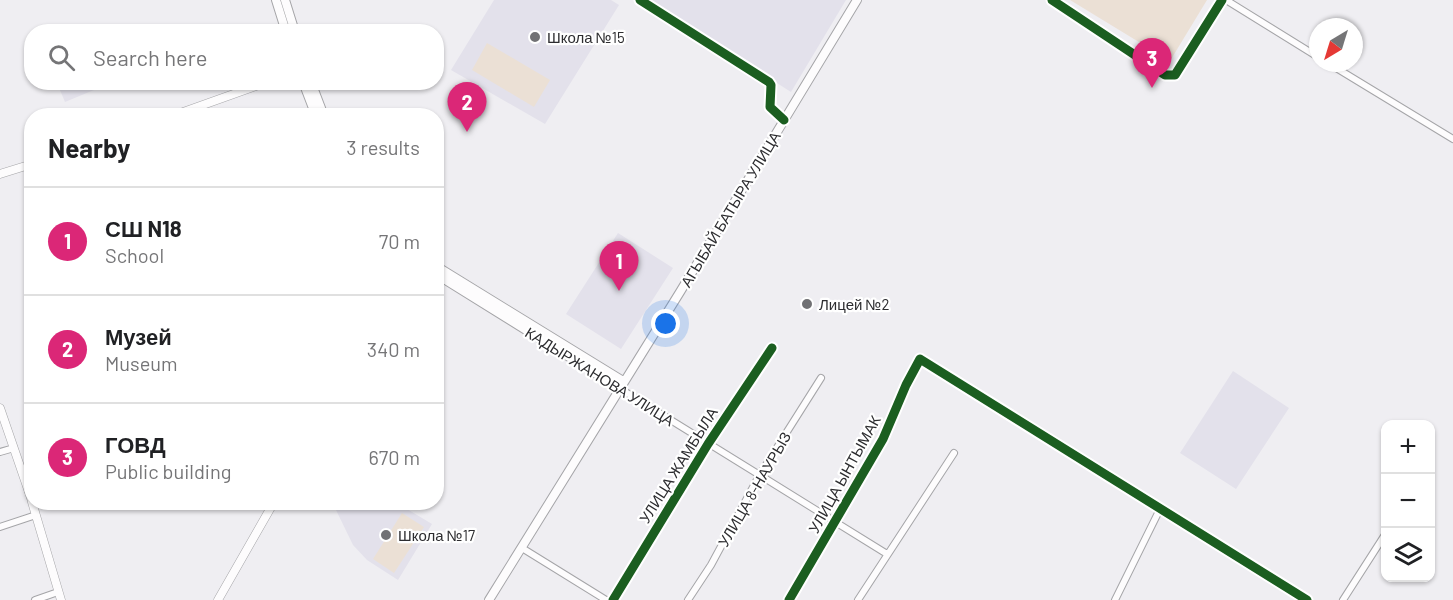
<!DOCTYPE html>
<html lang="en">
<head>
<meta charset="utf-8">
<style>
	body { margin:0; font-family:Barlow,sans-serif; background:#f6f6f6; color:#202124 }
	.controls { position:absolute; right:18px; bottom:18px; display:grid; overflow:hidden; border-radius:12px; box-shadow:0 2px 4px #0004 }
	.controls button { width:54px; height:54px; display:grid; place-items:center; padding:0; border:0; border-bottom:2px solid #e0e0e0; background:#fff; color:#202124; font:30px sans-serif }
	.compass { position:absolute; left:1309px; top:18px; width:54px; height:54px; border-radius:50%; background:#fff; box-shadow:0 2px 4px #0004; rotate:218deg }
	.you { position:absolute; left:666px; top:324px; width:21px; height:21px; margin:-15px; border:4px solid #fff; border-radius:50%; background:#1a73e8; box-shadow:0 0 0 9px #1a73e833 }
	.badge { display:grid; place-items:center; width:39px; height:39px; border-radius:50%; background:#db2777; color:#fff; font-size:20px; font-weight:700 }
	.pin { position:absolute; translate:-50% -50px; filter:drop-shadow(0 2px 3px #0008) }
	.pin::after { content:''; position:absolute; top:32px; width:21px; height:18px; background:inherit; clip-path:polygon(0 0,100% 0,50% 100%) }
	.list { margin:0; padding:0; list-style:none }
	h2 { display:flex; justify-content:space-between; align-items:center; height:78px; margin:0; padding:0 24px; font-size:26px }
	h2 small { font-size:20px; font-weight:400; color:#757577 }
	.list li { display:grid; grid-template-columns:39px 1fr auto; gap:18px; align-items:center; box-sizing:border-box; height:108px; padding:0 24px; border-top:2px solid #e0e0e0 }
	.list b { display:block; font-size:22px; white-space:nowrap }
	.list p { margin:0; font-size:20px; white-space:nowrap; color:#757577 }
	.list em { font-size:20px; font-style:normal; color:#757577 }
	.icon { flex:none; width:33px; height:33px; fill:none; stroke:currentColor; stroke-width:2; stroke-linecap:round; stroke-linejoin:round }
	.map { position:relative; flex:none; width:1453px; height:600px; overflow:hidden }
	.search { position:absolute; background:#fff; box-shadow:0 2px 4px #0004; left:24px; top:24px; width:420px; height:66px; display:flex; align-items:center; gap:15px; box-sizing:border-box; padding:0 21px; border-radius:24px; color:#757577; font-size:22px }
	.panel { position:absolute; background:#fff; box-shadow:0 2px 4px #0004; left:24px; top:108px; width:420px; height:402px; border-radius:24px }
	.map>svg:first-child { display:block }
</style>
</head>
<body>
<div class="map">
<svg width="1453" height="600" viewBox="0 0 1453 600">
	<rect width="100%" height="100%" fill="#efeef2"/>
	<path fill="#e3e1eb" d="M494,0H611L619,5L545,124L451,70Z
		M647,0H846L791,92Z
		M57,83H105L106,85L65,102Z
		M618,233L673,268L621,349L566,314Z
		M1233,371L1289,408L1236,489L1180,453Z
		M323,503H397L432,524L398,580L367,560L353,545L336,510Z"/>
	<path fill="#ebe0d5" d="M1070,0H1207L1170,61Z
		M487,43L550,80L534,107L472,70Z
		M402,513L424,527L394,573L373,559Z"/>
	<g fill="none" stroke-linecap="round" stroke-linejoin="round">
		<g stroke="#a5a5a8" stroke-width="8">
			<path id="minor" d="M640,0L769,82L771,85L770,107L784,120
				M1226,0L1318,57
				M1328,63L1453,139
				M619,388L887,554
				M0,452L14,448
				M0,527L36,515
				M522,548L606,600
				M35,600L58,592
				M613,600L708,444L772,348
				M688,600L711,565L759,476L821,378
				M789,600L883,439L906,385L920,359L1307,600
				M858,600L954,453
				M1115,600L1160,509
				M1343,600L1386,533"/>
		</g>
		<g stroke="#a5a5a8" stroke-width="9">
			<path id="tertiary" d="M1052,0L1165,75H1175L1222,0
				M172,116L267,82
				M0,174L32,164
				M0,408L32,501
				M32,502L61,600
				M218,600L274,502"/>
		</g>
		<g stroke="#a5a5a8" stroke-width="10">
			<path id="secondary" d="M276,0L286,32
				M285,0L295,32
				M303,82L316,116
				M311,82L324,116
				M436,266L623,381
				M436,274L619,388
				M489,600L680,292L857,0"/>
		</g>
		<use href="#minor" stroke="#fdfcfd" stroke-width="6"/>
		<use href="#tertiary" stroke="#fdfcfd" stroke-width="8"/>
		<use href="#secondary" stroke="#fdfcfd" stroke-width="8"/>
		<g stroke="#fff" stroke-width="13">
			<path id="cycleway" d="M640,0L769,82L771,85L770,107L784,120
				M1052,0L1165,75H1175L1222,0
				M613,600L708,444L772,348
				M789,600L883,439L906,385L920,359L1307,600"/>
		</g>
		<use href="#cycleway" stroke="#1b5e20" stroke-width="9"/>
	</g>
	<g fill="#717174" stroke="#fff" stroke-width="2">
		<circle cx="535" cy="37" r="6"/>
		<circle cx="807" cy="304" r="6"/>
		<circle cx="386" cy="535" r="6"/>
	</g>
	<g text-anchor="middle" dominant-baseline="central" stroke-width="4.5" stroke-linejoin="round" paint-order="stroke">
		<g font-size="15" fill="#2d2d30" stroke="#fff" text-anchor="start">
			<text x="547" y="37">Школа №15</text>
			<text x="819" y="304">Лицей №2</text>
			<text x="398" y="535">Школа №17</text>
		</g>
		<g font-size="15" fill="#2d2d30" stroke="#fff">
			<text transform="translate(730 209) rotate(-59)">АГЫБАЙ БАТЫРА УЛИЦА</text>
			<text transform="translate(600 376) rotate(32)">КАДЫРЖАНОВА УЛИЦА</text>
			<text transform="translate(678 465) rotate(-58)">УЛИЦА ЖАМБЫЛА</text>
			<text transform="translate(844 474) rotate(-61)">УЛИЦА ЫНТЫМАК</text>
			<text transform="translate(754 489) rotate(-60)">УЛИЦА 8-НАУРЫЗ</text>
		</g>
	</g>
</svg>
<div class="controls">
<button>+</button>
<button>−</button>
<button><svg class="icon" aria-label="layers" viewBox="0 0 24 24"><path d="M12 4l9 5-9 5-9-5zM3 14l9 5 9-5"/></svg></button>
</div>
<svg class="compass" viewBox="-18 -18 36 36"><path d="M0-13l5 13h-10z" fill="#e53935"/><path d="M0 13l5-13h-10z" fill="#757577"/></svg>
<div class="you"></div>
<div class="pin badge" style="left:619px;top:291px">1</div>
<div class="pin badge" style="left:467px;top:132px">2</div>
<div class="pin badge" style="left:1152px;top:88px">3</div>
<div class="search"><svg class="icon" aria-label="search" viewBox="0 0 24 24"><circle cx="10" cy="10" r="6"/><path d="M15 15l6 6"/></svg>Search here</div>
<section class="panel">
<h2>Nearby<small>3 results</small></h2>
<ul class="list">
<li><span class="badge">1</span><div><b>СШ N18</b><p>School</p></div><em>70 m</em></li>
<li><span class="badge">2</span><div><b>Музей</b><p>Museum</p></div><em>340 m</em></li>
<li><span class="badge">3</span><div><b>ГОВД</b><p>Public building</p></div><em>670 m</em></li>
</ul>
</section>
</div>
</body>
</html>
